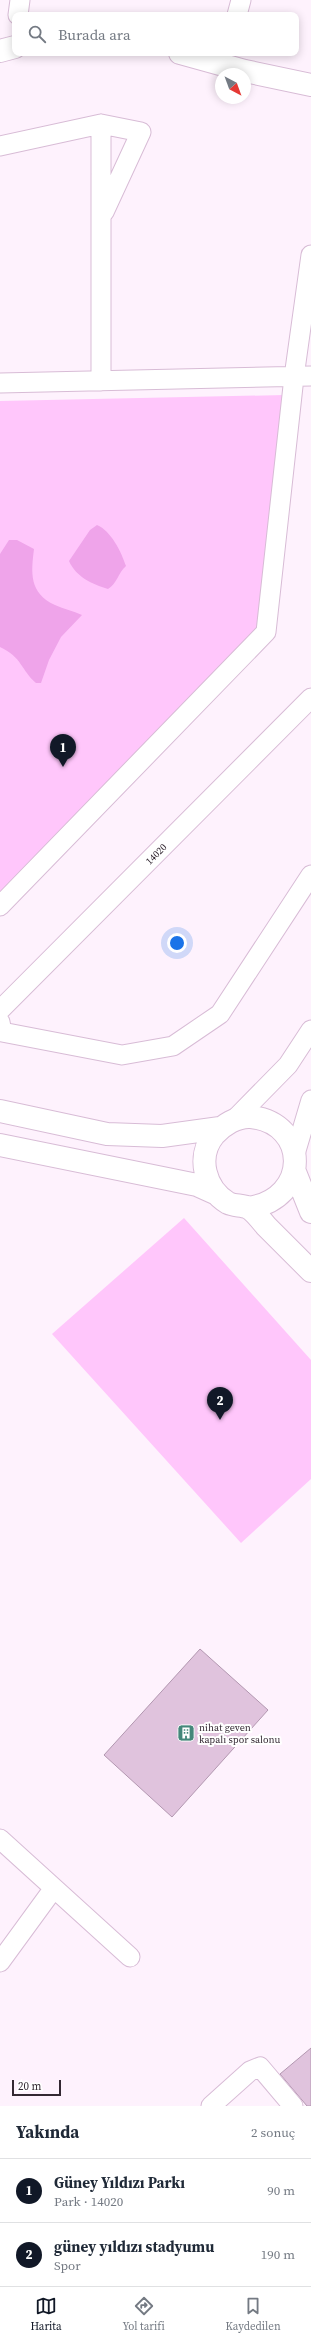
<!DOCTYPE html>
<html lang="tr">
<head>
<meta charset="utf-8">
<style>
	body { margin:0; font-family:"Source Serif 4",serif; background:#f6f6f7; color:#1f2937 }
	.compass { position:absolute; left:215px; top:68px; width:36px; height:36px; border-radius:50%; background:#fff; box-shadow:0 2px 10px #0003; rotate:139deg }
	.scale { position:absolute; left:12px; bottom:10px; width:49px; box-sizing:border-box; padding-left:4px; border:2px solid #332832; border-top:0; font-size:11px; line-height:14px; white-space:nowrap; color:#332832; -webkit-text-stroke:3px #fff; paint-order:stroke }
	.you { position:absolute; left:177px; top:943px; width:14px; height:14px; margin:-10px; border:3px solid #fff; border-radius:50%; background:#1a73e8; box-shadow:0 0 0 6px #1a73e833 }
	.badge { display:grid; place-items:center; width:26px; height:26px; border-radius:50%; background:#111827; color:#fff; font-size:13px; font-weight:700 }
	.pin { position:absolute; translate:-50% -33px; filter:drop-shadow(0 1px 2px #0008) }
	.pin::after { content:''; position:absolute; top:21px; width:14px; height:12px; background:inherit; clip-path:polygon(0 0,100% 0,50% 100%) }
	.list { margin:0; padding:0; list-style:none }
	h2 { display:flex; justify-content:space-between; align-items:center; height:52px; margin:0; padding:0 16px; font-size:17px }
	h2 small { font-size:13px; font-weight:400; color:#747a83 }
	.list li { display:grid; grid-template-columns:26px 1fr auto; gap:12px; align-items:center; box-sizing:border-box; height:64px; padding:0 16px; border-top:1px solid #e0e1e3 }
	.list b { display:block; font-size:15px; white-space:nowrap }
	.list p { margin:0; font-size:13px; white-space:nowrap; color:#747a83 }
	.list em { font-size:13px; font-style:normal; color:#747a83 }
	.icon { flex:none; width:22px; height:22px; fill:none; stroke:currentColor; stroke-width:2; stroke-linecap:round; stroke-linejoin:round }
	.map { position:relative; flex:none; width:311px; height:2106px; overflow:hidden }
	.search { position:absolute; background:#fff; box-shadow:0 2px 10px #0003; left:12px; right:12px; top:12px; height:44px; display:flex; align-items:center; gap:10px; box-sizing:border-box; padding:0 14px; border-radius:8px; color:#747a83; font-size:15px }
	.sheet { height:180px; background:#fff }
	nav { display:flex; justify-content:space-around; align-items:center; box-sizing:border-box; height:56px; border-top:1px solid #e0e1e3; background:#fff; font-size:11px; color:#747a83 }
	nav a { display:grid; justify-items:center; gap:2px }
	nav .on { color:#111827 }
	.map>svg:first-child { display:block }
</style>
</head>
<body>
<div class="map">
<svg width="311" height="2106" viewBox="0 0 311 2106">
	<rect width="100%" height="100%" fill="#fef2fd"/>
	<path fill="#ffc6fb" d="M284,395L266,632L0,900V401Z
		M184,1218L311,1360V1479L241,1543L52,1334Z"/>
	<path fill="#efa4ea" d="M97,525C111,531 121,551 126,566C118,573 117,584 108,589C92,584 76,577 69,561L90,530Z
		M9,540H17L34,549C31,573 29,593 55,605C64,609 73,611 82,615L61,637L49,660L41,683H36C21,670 22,657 0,647V554Z"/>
	<path fill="#e0c3dd" stroke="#b297b0" d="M200,1649L268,1710L172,1817L104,1755Z
		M311,2048V2106H307L280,2074Z"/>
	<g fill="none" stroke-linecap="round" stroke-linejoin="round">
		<g stroke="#d8bcd6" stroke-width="21">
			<path id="minor" d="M18,15L20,0
				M237,15L241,0
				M101,124V381
				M0,146L101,124L141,132L104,212
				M0,383L311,376
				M0,906L266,632L294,377L311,255
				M0,1010L311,698
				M0,1022L2,1032L122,1055L173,1046L220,1014L311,875
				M234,1120L288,1065L311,1030
				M295,1154L311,1100
				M0,1839L130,1957
				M0,1962L54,1888
				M211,2106L250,2071L260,2067L293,2106"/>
		</g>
		<g stroke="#d8bcd6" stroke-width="24">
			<path id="major" d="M0,51L15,47
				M180,53L245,71L311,85
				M0,1111L107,1134L162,1136L220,1128
				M0,1145L197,1185L217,1194
				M295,1172L311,1212
				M248,1208C311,1199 309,1123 251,1117C237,1116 223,1125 214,1135C196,1157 205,1189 228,1203C234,1206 243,1205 249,1208C255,1212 261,1220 266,1226C281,1241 296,1256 311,1271"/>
		</g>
		<use href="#minor" stroke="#fff" stroke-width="19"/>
		<use href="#major" stroke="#fff" stroke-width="22"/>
	</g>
	<defs>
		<g id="building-square" transform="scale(0.9)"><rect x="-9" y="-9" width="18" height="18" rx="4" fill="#44877a" stroke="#fff"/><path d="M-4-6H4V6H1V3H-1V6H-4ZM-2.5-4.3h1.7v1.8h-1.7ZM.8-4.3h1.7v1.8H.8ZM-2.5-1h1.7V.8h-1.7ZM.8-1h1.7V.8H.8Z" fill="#fff"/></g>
	</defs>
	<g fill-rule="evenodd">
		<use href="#building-square" x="186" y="1733"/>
	</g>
	<g text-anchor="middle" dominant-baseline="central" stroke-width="4" stroke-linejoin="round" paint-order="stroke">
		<g font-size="10" fill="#332832" stroke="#fff">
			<text transform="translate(156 854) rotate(-45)">14020</text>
		</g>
		<g font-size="10" fill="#332832" stroke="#fff" text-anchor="start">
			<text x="199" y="1727">nihat geven<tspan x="199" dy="12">kapalı spor salonu</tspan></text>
		</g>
	</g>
</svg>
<svg class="compass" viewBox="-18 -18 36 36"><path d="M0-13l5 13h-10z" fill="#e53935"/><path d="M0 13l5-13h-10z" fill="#747a83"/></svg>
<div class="scale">20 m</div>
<div class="you"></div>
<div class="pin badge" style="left:63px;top:767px">1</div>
<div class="pin badge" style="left:220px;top:1420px">2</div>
<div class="search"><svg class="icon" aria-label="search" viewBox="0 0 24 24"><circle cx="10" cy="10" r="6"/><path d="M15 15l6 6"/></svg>Burada ara</div>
</div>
<section class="sheet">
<h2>Yakında<small>2 sonuç</small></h2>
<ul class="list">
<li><span class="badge">1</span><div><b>Güney Yıldızı Parkı</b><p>Park · 14020</p></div><em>90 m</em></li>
<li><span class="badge">2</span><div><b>güney yıldızı stadyumu</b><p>Spor</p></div><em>190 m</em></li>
</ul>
</section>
<nav>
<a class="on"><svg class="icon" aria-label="map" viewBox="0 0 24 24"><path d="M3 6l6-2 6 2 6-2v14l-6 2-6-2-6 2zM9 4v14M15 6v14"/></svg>Harita</a>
<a><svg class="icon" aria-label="directions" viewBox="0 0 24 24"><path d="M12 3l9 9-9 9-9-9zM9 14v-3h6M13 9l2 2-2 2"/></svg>Yol tarifi</a>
<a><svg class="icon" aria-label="saved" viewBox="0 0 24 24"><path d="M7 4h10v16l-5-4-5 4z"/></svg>Kaydedilen</a>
</nav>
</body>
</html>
